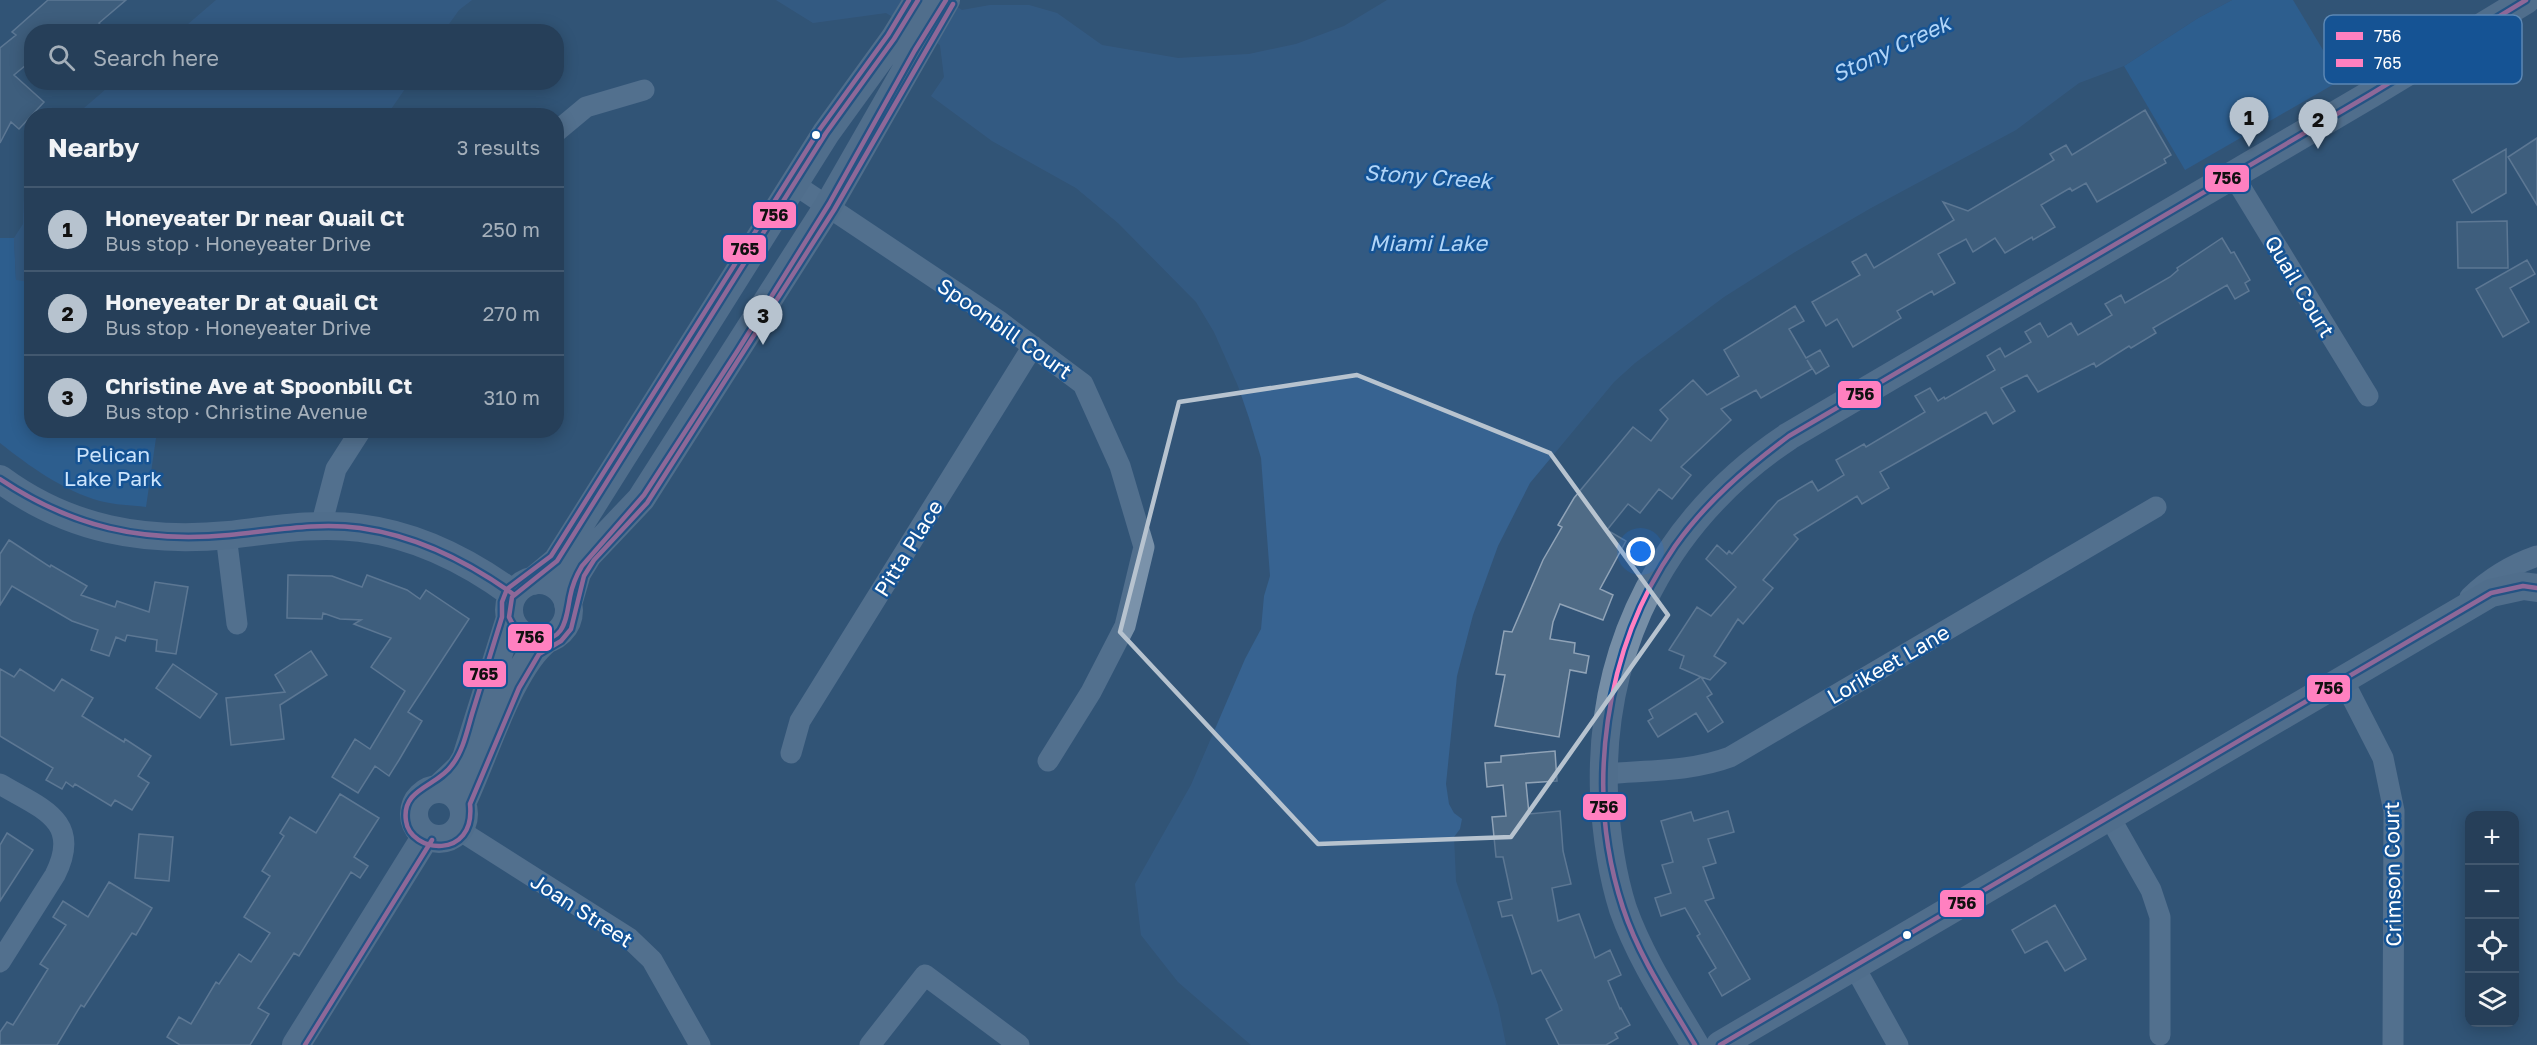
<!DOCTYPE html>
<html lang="en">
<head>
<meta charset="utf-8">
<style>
	body { margin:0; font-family:"Golos Text",sans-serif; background:#324a62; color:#f1f3f6 }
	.controls { position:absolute; right:18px; bottom:18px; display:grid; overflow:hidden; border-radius:12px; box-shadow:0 3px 15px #0003 }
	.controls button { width:54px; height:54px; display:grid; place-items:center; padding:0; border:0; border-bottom:2px solid #42586f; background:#263f59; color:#f1f3f6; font:30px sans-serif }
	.you { position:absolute; left:1641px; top:552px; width:21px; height:21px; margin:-15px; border:4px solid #fff; border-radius:50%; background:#1a73e8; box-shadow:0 0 0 9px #1a73e833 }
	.badge { display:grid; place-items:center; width:39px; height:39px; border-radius:50%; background:#b7c3cf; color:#111; font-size:20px; font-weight:700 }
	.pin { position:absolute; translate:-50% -50px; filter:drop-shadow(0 2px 3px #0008) }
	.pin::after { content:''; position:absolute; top:32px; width:21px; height:18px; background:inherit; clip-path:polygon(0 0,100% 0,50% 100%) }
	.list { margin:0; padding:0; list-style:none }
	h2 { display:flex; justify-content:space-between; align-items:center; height:78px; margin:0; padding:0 24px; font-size:26px }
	h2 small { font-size:20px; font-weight:400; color:#a4afba }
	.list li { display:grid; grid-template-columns:39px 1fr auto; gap:18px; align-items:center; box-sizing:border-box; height:84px; padding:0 24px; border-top:2px solid #42586f }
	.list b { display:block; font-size:22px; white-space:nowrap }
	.list p { margin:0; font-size:20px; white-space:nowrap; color:#a4afba }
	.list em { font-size:20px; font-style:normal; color:#a4afba }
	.icon { flex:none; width:33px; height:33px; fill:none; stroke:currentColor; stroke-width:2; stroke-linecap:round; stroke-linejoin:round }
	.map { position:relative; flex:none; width:2537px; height:1045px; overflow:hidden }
	.search { position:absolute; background:#263f59; box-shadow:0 3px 15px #0003; left:24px; top:24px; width:540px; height:66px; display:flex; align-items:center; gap:15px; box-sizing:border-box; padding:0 21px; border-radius:24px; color:#a4afba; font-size:22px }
	.panel { position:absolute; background:#263f59; box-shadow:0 3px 15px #0003; left:24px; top:108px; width:540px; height:330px; border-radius:24px }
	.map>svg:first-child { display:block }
</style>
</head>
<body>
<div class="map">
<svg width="2537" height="1045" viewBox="0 0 2537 1045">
	<rect width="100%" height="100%" fill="#325477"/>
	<path fill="#296aab" d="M2232,0H2293L2341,80L2185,170L2124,66L2198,18Z
		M0,238H14L16,279L31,282L32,430L157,431L146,507C131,505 115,505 100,501C64,491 29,466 0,443Z"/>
	<path fill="#376391" d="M216,0H472L459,10L444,31H180Z
		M776,0H947L962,10L990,5H1029L1057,13L1102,45L1178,58L1249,54L1296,44L1344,26L1387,0H2232L2198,18L2124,66L2079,83L2016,130L1871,208L1795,252L1724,297L1635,363L1614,382L1530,483L1498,546L1473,615L1457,676L1446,784L1449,804L1454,813L1462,819L1460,829L1454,837L1456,881L1498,1005L1506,1045H1251L1178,982L1141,935L1135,884L1191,785L1245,659L1261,629L1264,596L1270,576L1261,458L1249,418L1238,386L1214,332L1196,302L1118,223L1076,188L992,141L931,96L944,77L940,45L886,13L813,23Z
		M113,83V82L409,83L387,115H76Z
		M31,176L32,282H31L16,280L14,238L23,224L24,195Z"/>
	<path fill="#4f6b86" stroke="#90a3b7" stroke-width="1.5" d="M48,0H126L99,23L106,32H32V60L14,75L44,102L19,129L11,122L0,143V48L16,35L12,32Z
		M2145,110L2171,155L2164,159L2166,163L2097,202L2086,183L2072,191L2070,188L2041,205L2055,227L2033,240L2032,237L2005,253L1995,238L1973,252L1966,239L1938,254L1955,283L1934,295L1932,291L1897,311L1901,318L1853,347L1837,319L1826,326L1812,302L1860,275L1852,262L1866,254L1874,268L1954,220L1943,202L1968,211L2054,160L2050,154L2066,145L2072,155Z
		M2537,138V205L2508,157Z
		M2506,149V193L2472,213L2453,180Z
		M2507,221L2508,268H2458L2457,222Z
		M2222,238L2231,253L2234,252L2250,280L2245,283L2249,291L2235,299L2227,285L2153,328L2156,333L2131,348L2129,346L2096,367L2094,363L2038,392L2027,375L2001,388L2015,411L1993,424L1986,412L1940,438L1880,472L1889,488L1862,504L1857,496L1794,535L1798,539L1763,580L1773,588L1743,624L1738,619L1714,656L1726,663L1710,680L1701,677L1712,694L1707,697L1723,722L1708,732L1696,713L1658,737L1648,721L1653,718L1649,710L1701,677L1680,668L1684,656L1669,650L1697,607L1711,616L1736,587L1706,559L1717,545L1727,554L1729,551L1732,554L1778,501L1812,481L1818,491L1844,475L1836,460L1864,444L1866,447L1925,412L1915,396L1930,388L1938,401L1944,397L1945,399L1995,370L1987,356L2000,348L2005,357L2031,342L2025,332L2040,323L2048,337L2071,323L2078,335L2112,315L2105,304L2121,295L2125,303L2170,277L2178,270L2177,268Z
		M2527,260L2535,274L2510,288L2529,322L2503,337L2476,289Z
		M1795,306L1804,321L1789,329L1806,358L1820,350L1829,366L1816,374L1807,360L1812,369L1761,398L1756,390L1721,409L1731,420L1681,467L1691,475L1672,499L1659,489L1640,513L1628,504L1607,530L1626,541L1600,589L1613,595L1603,620L1560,604L1553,622L1550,639L1575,643L1574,653L1589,656L1586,673L1570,670L1559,737L1495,726L1505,675L1496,674L1504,631L1512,632L1543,560L1562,527L1558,525L1574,498L1633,427L1651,441L1668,419L1660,410L1693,380L1707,395L1739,376L1724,350Z
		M9,540L50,567L51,565L87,586L81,595L115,607L117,601L149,612L155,582L188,587L176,654L156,651L157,640L127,635L125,641L116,637L109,656L91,650L98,630L72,621L12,586L0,605V554Z
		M288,575L332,576L362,587L367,575L407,590L420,599L426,590L469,619L408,712L422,721L399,760L389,776L375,766L358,793L332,777L355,739L370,749L405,691L371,667L391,638L354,624L361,620L340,619L323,613L322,619L287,618Z
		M311,651L327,675L280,705L284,739L231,745L226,698L285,692L275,675Z
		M173,664L217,694L200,718L156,688Z
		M0,669L14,677L20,669L54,691L62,679L93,698L82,716L124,742L125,739L151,756L138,776L149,783L132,810L115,800L111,806L75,784L73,787L66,782L62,789L46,780L53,768L0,736Z
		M1555,751L1557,781L1526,783L1529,814L1560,811L1563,851L1571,884L1552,888L1558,921L1579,914L1595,958L1610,950L1621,975L1608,981L1620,1009L1621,1008L1630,1025L1615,1033L1618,1038L1606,1045H1559L1546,1019L1562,1010L1541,970L1532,974L1512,915L1502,917L1498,902L1512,899L1503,857H1496L1492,817L1506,816L1503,785L1487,787L1485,763L1501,762V756Z
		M340,794L379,818L354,857L368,866L360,878L351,872L299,956L294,953L258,1008L269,1014L250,1045H180L167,1037L179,1017L191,1024L216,982L219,984L239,954L251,962L270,933L244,917L270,876L262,871L284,836L280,833L290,817L316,833Z
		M1728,811L1734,832L1708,839L1716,863L1703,867L1714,898L1705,901L1750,979L1722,996L1709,973L1716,968L1697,936L1700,934L1685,908L1661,916L1655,898L1671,893L1662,865L1673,862L1661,821L1691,812L1694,821Z
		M7,833L33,850L0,901V845Z
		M139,834L173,837L169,881L135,878Z
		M109,882L152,908L136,935L132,933L84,1007L81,1005L57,1045H0V1032L7,1022L13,1025L48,969L40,964L66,925L53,917L63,901L88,917Z
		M2055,905L2086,959L2065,971L2047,941L2025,953L2012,930Z"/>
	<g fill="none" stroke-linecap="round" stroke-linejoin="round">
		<path stroke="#7a92aa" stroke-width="21" d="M556,132L586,107L644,90
			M2233,175L2368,396
			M794,184L999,321L1083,384L1120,466L1144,547L1125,626L1091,692L1048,761
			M321,526L336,469L361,430
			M226,535L237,624
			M2470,597C2490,578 2511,565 2537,556
			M2342,678L2383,758L2394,811L2393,1045
			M791,753L800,721L1033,346
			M1604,774C1646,770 1690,772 1730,757L2156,507
			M0,784C40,808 83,820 55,875L0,962
			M2109,816L2151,890L2160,917V1035
			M459,830L629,938L652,960L700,1045
			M1854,966L1898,1045
			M870,1045L925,975L1019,1045"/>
		<path stroke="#768ea6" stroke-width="28" d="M0,479C69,530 145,543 229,535C272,530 317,522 360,528C417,535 468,561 513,594
			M509 610a30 30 0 1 1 60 0a30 30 0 1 1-60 0Z
			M533,581L557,561L826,133L894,39L918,0
			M568,604L577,573L588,555L641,499L828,206L946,0
			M414 814a25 25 0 1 1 50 0a25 25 0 1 1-50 0Z
			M438,789L460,768L466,758L510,618
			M462,803C484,758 510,667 547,639
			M296,1045L426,836
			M1695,1045C1669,1001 1640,957 1623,909C1611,871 1606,832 1604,793C1599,645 1666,518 1789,436L2371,94L2526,0
			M1720,1045L2491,593L2523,586L2537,588"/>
		<g stroke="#155394" stroke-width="9">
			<path id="bus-1" d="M918,0L894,39L826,133L557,561L512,597L509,617C514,628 520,636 532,638C565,645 566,619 570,597C572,586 576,576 582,566L644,495L738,350L829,204L915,50L946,0
				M0,479C72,527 142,543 229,535C273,531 316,522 360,528C417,536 467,561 513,594
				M1695,1045C1669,1001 1639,957 1623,908C1584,790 1604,648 1675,546C1706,502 1746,468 1789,436L2371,94L2526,0
				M1720,1045L2491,593L2523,586L2537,588"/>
		</g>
		<g stroke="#155394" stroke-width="9">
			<path id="bus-2" d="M909,0L888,35L820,129L551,556L507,589L502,602V617C492,649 482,682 472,714C467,731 463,751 452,765C437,787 401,788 406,821C410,853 476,861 470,804L519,688L539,654L561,641L571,629L584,576L594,560L647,503L834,210L953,4
				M305,1045L432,840"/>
		</g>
		<use href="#bus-1" stroke="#ff80c0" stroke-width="4.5"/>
		<use href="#bus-2" stroke="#ff80c0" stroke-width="4.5"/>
	</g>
	<path d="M0 0H2537V1045H0ZM1357,375L1550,453L1668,615L1511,837L1318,844L1120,632L1179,402Z" fill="#325477" fill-opacity=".55" fill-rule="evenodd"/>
	<path fill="none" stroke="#b7c3cf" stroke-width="4.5" stroke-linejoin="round" d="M1357,375L1550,453L1668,615L1511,837L1318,844L1120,632L1179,402Z"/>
	<g fill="#fff" stroke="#155394" stroke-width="2">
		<circle cx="816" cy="135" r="5"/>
		<circle cx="1907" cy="935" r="5"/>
	</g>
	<g text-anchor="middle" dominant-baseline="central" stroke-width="5" stroke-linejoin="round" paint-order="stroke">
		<g font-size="21" fill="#fff" stroke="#155394">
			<text transform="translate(2300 286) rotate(59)">Quail Court</text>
			<text transform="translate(1005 328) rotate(35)">Spoonbill Court</text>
			<text transform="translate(908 548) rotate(-58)">Pitta Place</text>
			<text transform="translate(1888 664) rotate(-30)">Lorikeet Lane</text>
			<text transform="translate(2392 874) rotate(-91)">Crimson Court</text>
			<text transform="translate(582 910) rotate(33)">Joan Street</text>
		</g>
		<g font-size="21" fill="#cce4fc" stroke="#155394">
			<text x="113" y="454">Pelican<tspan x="113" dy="24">Lake Park</tspan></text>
		</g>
		<g font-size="22" font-style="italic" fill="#b1d5f8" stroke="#155394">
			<text transform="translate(1891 48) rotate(-25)">Stony Creek</text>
			<text transform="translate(1428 176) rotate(4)">Stony Creek</text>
			<text x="1428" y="242">Miami Lake</text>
		</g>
	</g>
	<rect x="2324" y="15" width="198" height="69" rx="9" fill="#155394" stroke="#5b87b4" stroke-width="1.5"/>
	<rect x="2336" y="32" width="27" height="8" fill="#ff80c0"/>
	<rect x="2336" y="59" width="27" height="8" fill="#ff80c0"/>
	<g font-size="16" fill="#fff">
		<text x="2374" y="42">756</text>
		<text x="2374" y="69">765</text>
	</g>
	<g stroke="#155394" stroke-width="2">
		<rect x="2204" y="164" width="46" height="29" rx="6" fill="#ff80c0"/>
		<rect x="752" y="201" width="45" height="28" rx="6" fill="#ff80c0"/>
		<rect x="722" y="234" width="45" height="29" rx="6" fill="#ff80c0"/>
		<rect x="1837" y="380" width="45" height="29" rx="6" fill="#ff80c0"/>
		<rect x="507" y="623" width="46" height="29" rx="6" fill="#ff80c0"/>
		<rect x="462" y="660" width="45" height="28" rx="6" fill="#ff80c0"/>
		<rect x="2306" y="674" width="45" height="29" rx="6" fill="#ff80c0"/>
		<rect x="1582" y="793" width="45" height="28" rx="6" fill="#ff80c0"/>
		<rect x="1939" y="889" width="46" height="29" rx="6" fill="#ff80c0"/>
	</g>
	<g font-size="16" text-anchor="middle" font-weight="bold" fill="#111">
		<text x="2227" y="184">756</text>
		<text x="774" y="221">756</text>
		<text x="745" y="255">765</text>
		<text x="1860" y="400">756</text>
		<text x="530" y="643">756</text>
		<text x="484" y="680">765</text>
		<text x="2329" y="694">756</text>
		<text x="1604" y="813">756</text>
		<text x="1962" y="909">756</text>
	</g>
</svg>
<div class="controls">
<button>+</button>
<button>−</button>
<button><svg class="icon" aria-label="locate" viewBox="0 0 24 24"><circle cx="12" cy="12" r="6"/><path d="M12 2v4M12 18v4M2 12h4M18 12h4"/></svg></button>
<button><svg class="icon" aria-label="layers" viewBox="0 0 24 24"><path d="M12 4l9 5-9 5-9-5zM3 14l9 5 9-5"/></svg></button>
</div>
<div class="you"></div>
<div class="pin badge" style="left:2249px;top:147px">1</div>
<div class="pin badge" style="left:2318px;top:149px">2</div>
<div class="pin badge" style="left:763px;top:345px">3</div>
<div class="search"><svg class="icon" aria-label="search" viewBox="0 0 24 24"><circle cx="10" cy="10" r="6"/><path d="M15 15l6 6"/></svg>Search here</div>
<section class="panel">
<h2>Nearby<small>3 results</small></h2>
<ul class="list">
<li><span class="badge">1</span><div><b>Honeyeater Dr near Quail Ct</b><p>Bus stop · Honeyeater Drive</p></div><em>250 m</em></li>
<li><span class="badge">2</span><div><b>Honeyeater Dr at Quail Ct</b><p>Bus stop · Honeyeater Drive</p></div><em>270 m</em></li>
<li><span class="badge">3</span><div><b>Christine Ave at Spoonbill Ct</b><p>Bus stop · Christine Avenue</p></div><em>310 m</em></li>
</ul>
</section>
</div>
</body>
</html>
